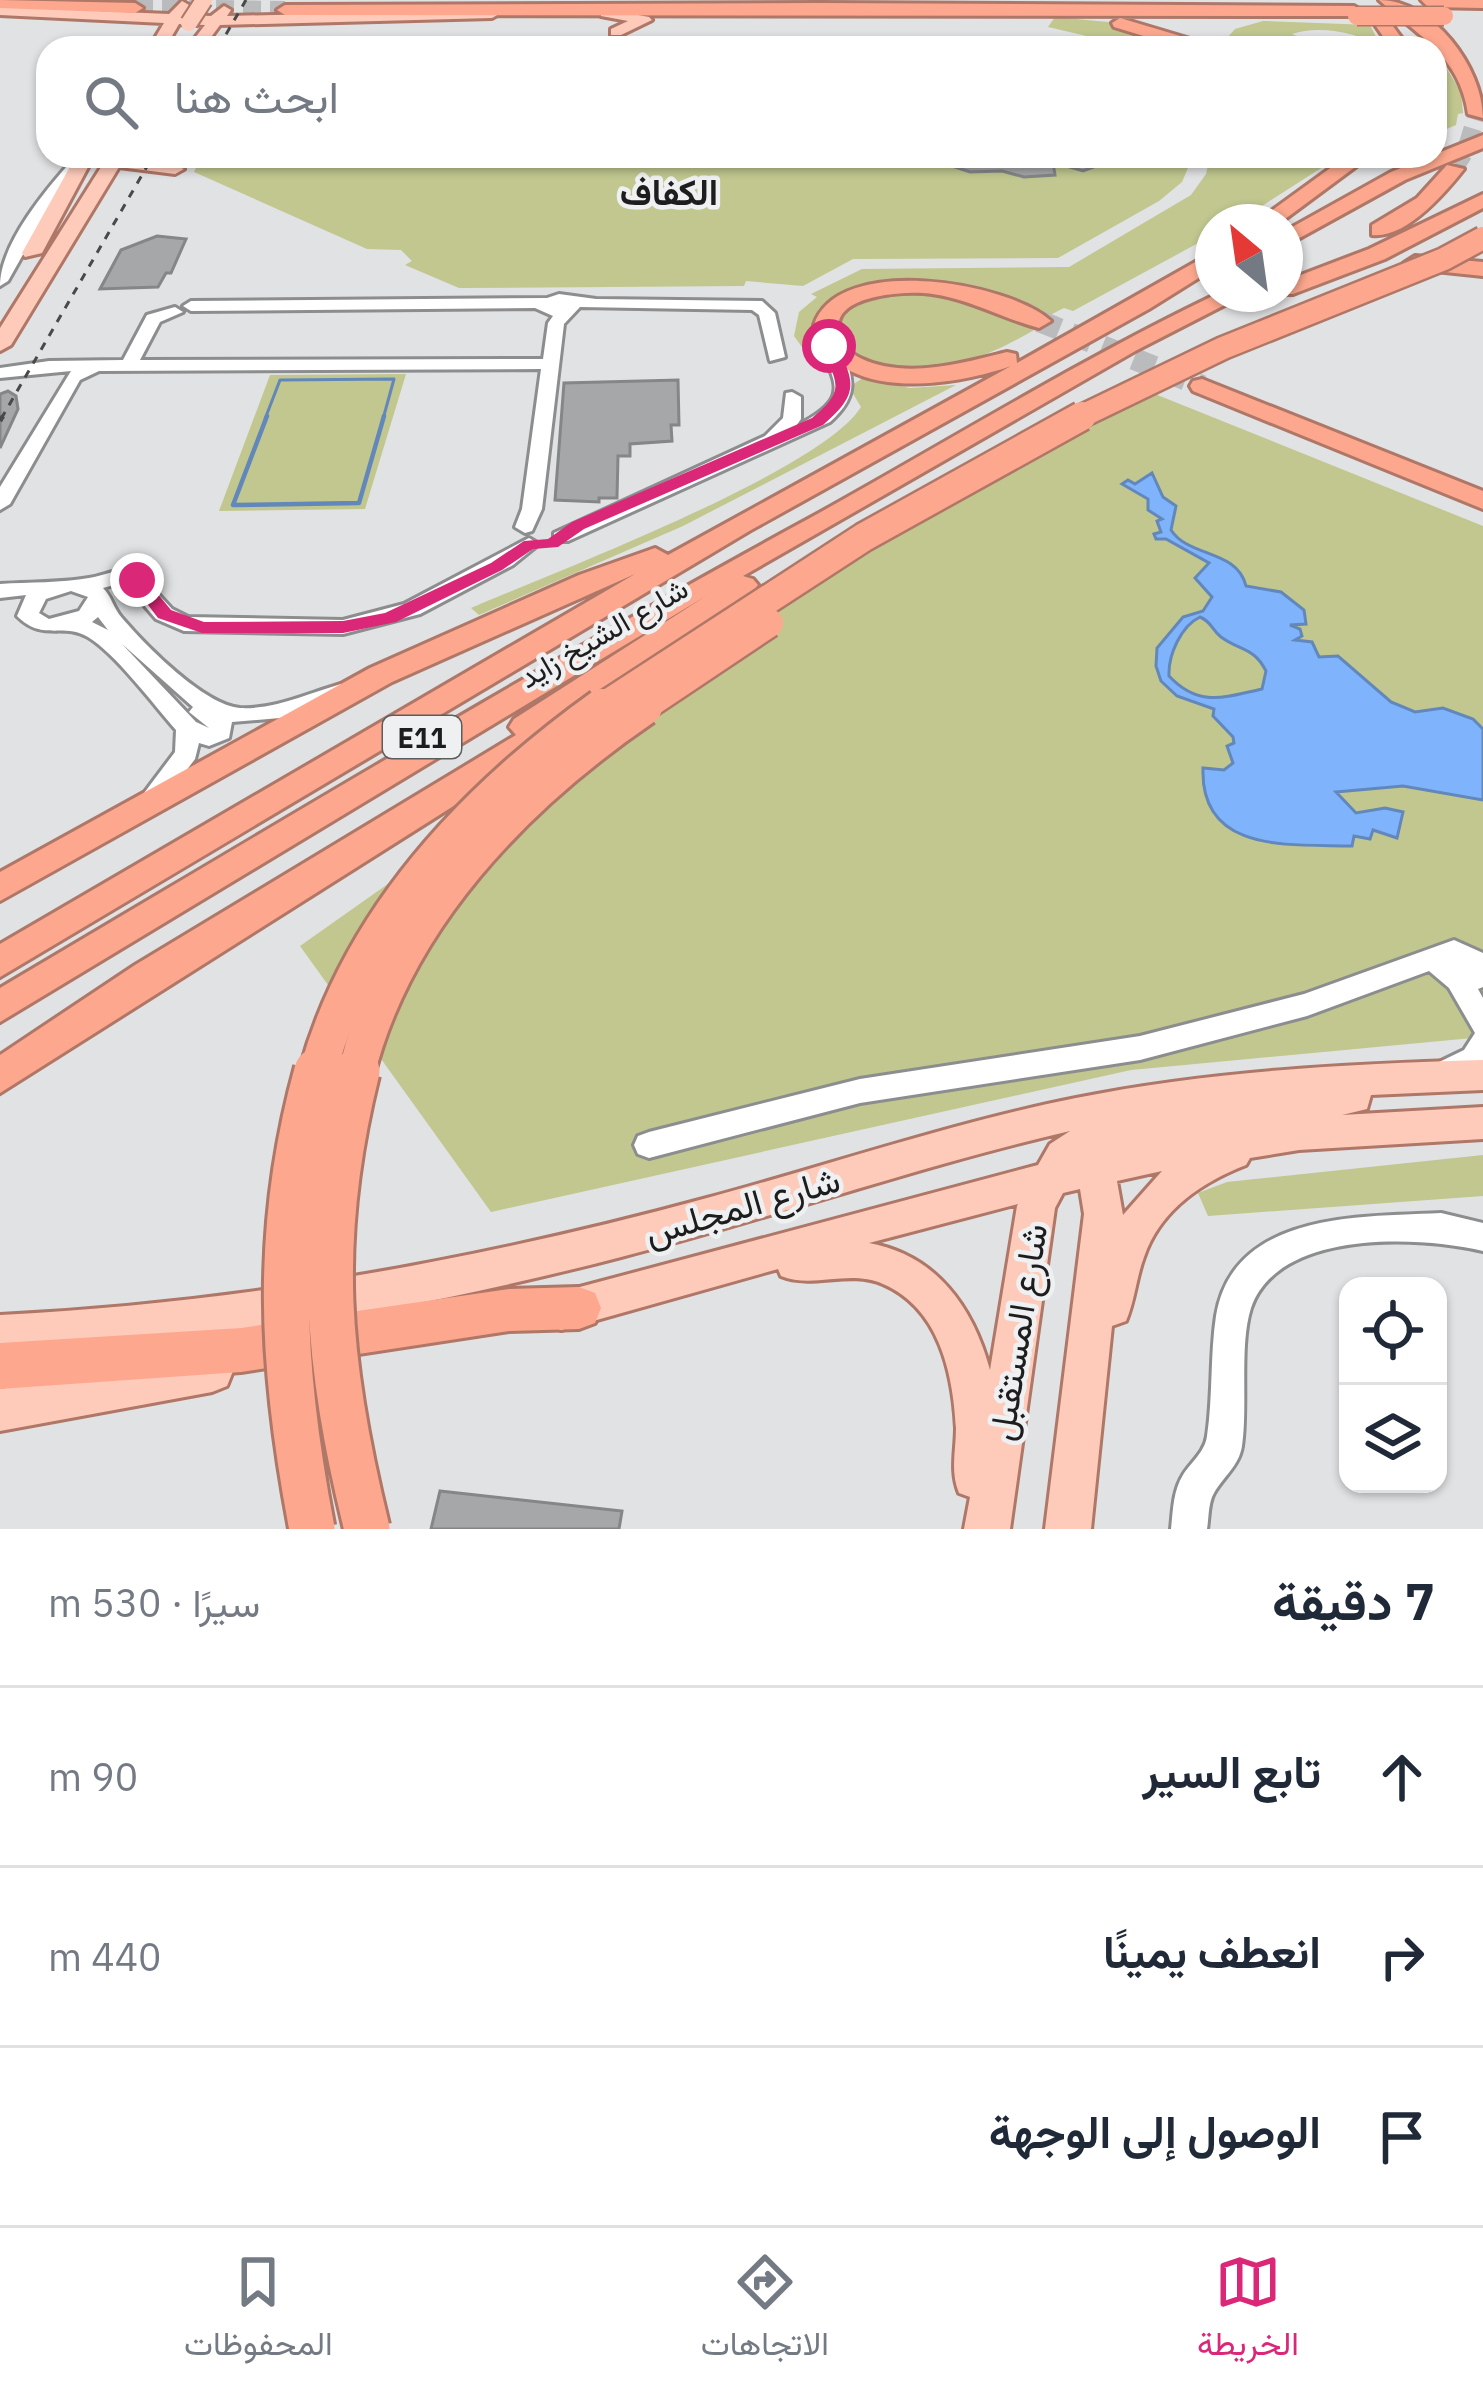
<!DOCTYPE html>
<html lang="ar">
<head>
<meta charset="utf-8">
<style>
	body { margin:0; font-family:"IBM Plex Sans",Vazirmatn,sans-serif; background:#f6f6f7; color:#1f2937; direction:rtl }
	.controls { position:absolute; right:36px; bottom:36px; display:grid; overflow:hidden; border-radius:24px; box-shadow:0 3px 9px #0004 }
	.controls button { width:108px; height:108px; display:grid; place-items:center; padding:0; border:0; border-bottom:3px solid #e0e1e3; background:#fff; color:#1f2937; font:60px sans-serif }
	.compass { position:absolute; left:1195px; top:204px; width:108px; height:108px; border-radius:50%; background:#fff; box-shadow:0 3px 9px #0004; rotate:331deg }
	.stop { position:absolute; width:36px; height:36px; margin:-27px; border:9px solid #db2777; border-radius:50%; background:#fff }
	.stop.end { background:#db2777; border-color:#fff; box-shadow:0 3px 12px #0008 }
	.list { margin:0; padding:0; list-style:none }
	h2 { display:flex; justify-content:space-between; align-items:center; height:156px; margin:0; padding:0 48px; font-size:51px }
	h2 small { font-size:39px; font-weight:400; color:#747a83 }
	.list li { display:grid; grid-template-columns:78px 1fr auto; gap:36px; align-items:center; box-sizing:border-box; height:180px; padding:0 48px; border-top:3px solid #e0e1e3 }
	.list b { display:block; font-size:45px; white-space:nowrap }
	.list em { font-size:39px; font-style:normal; color:#747a83 }
	.icon { flex:none; width:66px; height:66px; fill:none; stroke:currentColor; stroke-width:2; stroke-linecap:round; stroke-linejoin:round }
	.map { position:relative; flex:none; width:1483px; height:1529px; overflow:hidden; direction:ltr }
	.search { position:absolute; background:#fff; box-shadow:0 3px 9px #0004; left:36px; right:36px; top:36px; height:132px; display:flex; align-items:center; gap:30px; box-sizing:border-box; padding:0 42px; border-radius:36px; color:#747a83; font-size:45px }
	.sheet { height:696px; background:#fff }
	nav { display:flex; justify-content:space-around; align-items:center; box-sizing:border-box; height:168px; border-top:3px solid #e0e1e3; background:#fff; font-size:33px; color:#747a83 }
	nav a { display:grid; justify-items:center; gap:6px }
	nav .on { color:#db2777 }
	.map>svg:first-child { display:block }
</style>
</head>
<body>
<div class="map">
<svg width="1483" height="1529" viewBox="0 0 1483 1529">
	<rect width="100%" height="100%" fill="#e1e2e3"/>
	<path fill="#c1c78f" d="M1055,17L1108,22L1197,48H1138L1048,27Z
		M1263,21L1370,25L1382,48C1358,32 1319,25 1292,34L1326,48L1230,45L1227,38L1235,29Z
		M748,39H768L755,45L760,47L777,39H916L1022,48H403L475,41L689,40L717,48Z
		M1435,49L1461,92L1463,113L1458,114L1456,125L1435,134Z
		M202,156H1193L1182,182L1159,201L1058,258L853,259L803,286L746,281L744,286L459,288L405,265L412,261L401,250L367,249L194,172Z
		M1210,156C1229,166 1255,171 1276,164L1277,156H1340L1237,222H1213V235L1073,311L1064,308L1046,317C981,291 880,250 819,309L812,329L835,373L807,354L794,336L799,312L817,297L811,294L862,269L1069,267L1191,195L1206,174Z
		M925,292L964,300L1036,329C979,362 896,397 840,341L839,317C863,293 892,293 925,292Z
		M406,374L365,509L219,511L270,375Z
		M863,378L910,388L956,385L683,526L479,615L471,608C552,573 820,472 861,407L849,387Z
		M1145,390L1483,526V1037L1131,1070L491,1212L300,946L993,457Z
		M1483,1155V1196L1208,1216L1198,1193L1227,1182Z"/>
	<path fill="#7fb4fd" stroke="#6287ba" stroke-width="3" fill-rule="evenodd" d="M1152,473L1163,497L1176,506L1171,530C1189,558 1237,549 1246,586L1281,592L1304,610L1306,624L1290,625L1300,629L1302,636L1295,640L1312,642L1319,657L1338,656L1391,702L1415,712L1443,708L1473,719L1483,729V800L1403,786L1336,792L1356,813L1385,808L1403,812L1397,838L1373,830L1370,839L1354,836L1352,846C1293,844 1200,855 1203,768L1224,770L1233,763L1227,746L1234,743L1233,737L1213,716L1214,709L1177,696L1161,681L1156,666L1157,648L1183,617L1203,611L1212,597L1195,578L1209,563L1166,539H1156L1154,534L1161,532L1157,521L1162,519L1148,510V499L1122,484L1128,480L1135,484ZM1200,617C1212,622 1211,629 1221,637C1240,651 1254,647 1266,671L1262,689C1225,697 1199,708 1169,676C1168,655 1181,626 1200,617Z"/>
	<g fill="none" stroke-linecap="round" stroke-linejoin="round">
		<path stroke="#6287ba" stroke-width="3" d="M265,419L280,380L394,379L383,419"/>
		<path stroke="#6287ba" stroke-width="4.5" d="M267,416L233,505L359,503L384,416"/>
	</g>
	<path fill="#a6a7a8" stroke="#858687" stroke-width="3" d="M922,156H1121V157L1083,171L1053,162L1055,175L1024,177L1002,171L970,172Z
		M157,236L186,239L171,273H166L158,287L100,289L121,250Z
		M678,380L679,425H671L672,441L630,444V456H618L617,498H599V502L555,500L564,383Z
		M8,391L16,396L18,409L0,448V394Z
		M440,1491L622,1511L619,1529H431Z"/>
	<g fill="none" stroke-linecap="round" stroke-linejoin="round">
		<path stroke="#babbbc" stroke-width="18" stroke-dasharray="18 9" stroke-linecap="butt" d="M135,8L285,10
			M1454,169L1466,150L1477,114"/>
		<path stroke="#babbbc" stroke-width="22" stroke-dasharray="22 12" stroke-linecap="butt" d="M1039,321L1202,386"/>
		<g stroke="#8c8d8e" stroke-width="6">
			<path id="minor" d="M76,156H91L56,196L8,281L0,286C0,243 48,187 76,156Z
				M559,294L596,299L762,301L775,313L785,357L770,361L759,315L752,310L580,307L564,324L542,509L532,531L525,533L515,527L522,509L541,369L99,371L80,380L10,504L0,510V487L71,371L0,378V368L49,361L123,360L147,315L175,307L183,312L160,322L140,360L543,359L548,323L553,316L535,308L191,311L183,306L191,301L547,298Z
				M827,325C839,332 835,337 841,350C856,380 857,398 830,422L568,541H554V533L765,436L783,418L786,393L792,392L801,397V419L796,426C862,393 825,379 818,330Z
				M529,538L539,544L513,565L420,614L343,634L184,631L156,619L124,582L103,588C112,597 113,608 122,618C146,646 204,705 240,708C274,710 309,693 341,684L352,692L349,697L280,718L232,722L229,738L209,746L199,743L195,759L156,811L147,814L135,805L175,752L176,730C154,705 115,653 88,637C62,622 43,642 17,616L26,595L0,598V584C29,582 62,583 89,578C107,575 118,567 137,571L172,609L188,617L343,620L404,604ZM71,591L88,597L79,611L49,619L39,613L46,599ZM98,617L108,630L92,622ZM122,644L193,707L189,712L209,728L196,722Z
				M1454,940L1483,953V987L1478,989L1483,998V1067L1445,1085L1435,1082L1431,1073L1435,1064L1464,1050L1475,1033L1449,988L1429,971L1307,1016L1140,1060L860,1103L649,1158L638,1154L634,1145L638,1136L649,1132L860,1079L1140,1036L1304,994Z
				M1441,1213L1483,1223V1251C1419,1236 1278,1229 1251,1308C1239,1345 1248,1406 1242,1446C1239,1466 1223,1477 1214,1493C1208,1503 1209,1518 1207,1529H1171C1173,1511 1173,1491 1183,1475C1191,1462 1205,1452 1207,1436C1213,1397 1210,1355 1216,1316C1233,1211 1362,1217 1441,1213Z"/>
		</g>
		<g stroke="#af7767" stroke-width="6">
			<path id="major" d="M182,1L189,5L184,15L211,16L224,6L231,10L227,16L492,10L499,14L492,18L220,25L203,48H187L205,25L179,24L165,48H149L164,23L0,15V7L169,14Z
				M606,9L649,17L652,20L621,35H611V29L628,21L601,16V10Z
				M76,156H94L42,253L25,257L22,253Z
				M108,156H126L122,162L155,159L184,169L175,174L119,167L11,345L0,351V328Z
				M1483,1060V1090L1371,1095L1367,1109L1342,1115L1483,1107V1139L1299,1150L1250,1158L1246,1165C1202,1182 1160,1210 1144,1257C1136,1278 1135,1300 1126,1321L1112,1326L1091,1529H1045L1084,1214L1080,1189L1063,1193L1055,1208L1010,1529H964L970,1497L959,1493C950,1471 956,1451 956,1428C953,1372 939,1308 883,1284C849,1269 813,1289 781,1276L778,1269L561,1330L547,1325L541,1311L547,1297L561,1292L1038,1165L1050,1144L1070,1131C918,1166 772,1218 621,1257C417,1310 211,1344 0,1355V1315C241,1303 475,1261 707,1198C830,1165 951,1123 1076,1098C1210,1071 1347,1064 1483,1060ZM1162,1171L1123,1215L1117,1181ZM1018,1204L1017,1206L990,1370C973,1307 936,1255 869,1243Z
				M212,1350L227,1356L233,1371L227,1386L212,1392L0,1431V1389Z"/>
		</g>
		<g stroke="#af7767" stroke-width="6">
			<path id="highway" d="M0,0L135,3L143,8L135,13L0,8Z
				M1379,0C1433,0 1483,68 1483,118L1468,114C1460,56 1418,36 1379,0Z
				M1421,0H1483V8L1428,7Z
				M819,3L1354,6L1362,11L1354,16L285,15L277,10L285,5Z
				M1369,10H1381L1409,48H1391L1367,13Z
				M1120,18L1207,44L1210,48H1183L1114,27L1112,23Z
				M1483,135V148L1405,180L1285,246V231L1391,172Z
				M1347,156H1370L1281,222H1256Z
				M1447,165L1464,169C1445,193 1406,239 1372,235V225L1417,198Z
				M1483,194V208L1385,259L1293,294H1278H1285V281L1369,249Z
				M1213,252V269L1149,309L751,530L0,977V944L635,574L392,682L0,901V872L370,668L579,575L655,548L668,555L1011,366C952,387 833,404 814,325C837,253 1009,282 1051,321L1039,328C1000,318 965,296 923,293C900,292 833,296 839,330C841,343 848,352 860,358C905,380 962,363 1007,352L1016,354L1017,363Z
				M1415,256L1483,262V276L1407,268L1404,263Z
				M1217,294H1246L1137,350L743,576L753,579L758,585L753,591L565,716L574,725L569,733L0,1093V1055L135,965L516,735L509,727L514,719L706,596L0,1022V988C269,829 536,667 810,518C946,443 1077,361 1217,294Z
				M1202,379L1483,491V509L1193,391L1190,386L1193,381Z
				M579,1287L595,1293L601,1308L595,1323L579,1329L509,1331L241,1372L0,1389V1343L241,1328L509,1289Z"/>
		</g>
		<use href="#minor" fill="#fff" fill-rule="evenodd"/>
		<use href="#major" fill="#fecbbb" fill-rule="evenodd"/>
		<use href="#highway" fill="#fda88e" fill-rule="evenodd"/>
		<path stroke="#49494a" stroke-width="3" stroke-dasharray="8 8" stroke-linecap="butt" d="M218,48L246,0
			M1,419L153,156"/>
		<path stroke="#49494a" stroke-width="4.5" stroke-dasharray="14 14" stroke-linecap="butt" d="M0,421L3,416"/>
		<g stroke="#af7767" stroke-width="20" stroke-linecap="butt">
			<path id="major-bridge" d="M189,23L204,0"/>
		</g>
		<g stroke="#af7767" stroke-width="21" stroke-linecap="butt">
			<path id="highway-bridge-far4" d="M1357,16H1444"/>
		</g>
		<g stroke="#af7767" stroke-width="27" stroke-linecap="butt">
			<path id="highway-bridge-far3" d="M1076,419L1223,348L1444,259L1483,238"/>
		</g>
		<g stroke="#af7767" stroke-width="33" stroke-linecap="butt">
			<path id="highway-bridge-far2" d="M598,710L864,537L1082,416
				M639,710L769,623"/>
		</g>
		<g stroke="#af7767" stroke-width="42" stroke-linecap="butt">
			<path id="highway-bridge-far1" d="M317,1074C360,918 474,799 602,707
				M356,1074C395,918 515,795 644,707"/>
		</g>
		<g stroke="#af7767" stroke-width="51" stroke-linecap="butt">
			<path id="highway-bridge" d="M357,1071C315,1239 326,1363 367,1529
				M312,1529C281,1368 273,1230 317,1071"/>
		</g>
		<use href="#major-bridge" stroke="#fecbbb" stroke-width="16"/>
		<use href="#highway-bridge-far4" stroke="#fda88e" stroke-width="18"/>
		<use href="#highway-bridge-far3" stroke="#fda88e" stroke-width="22"/>
		<use href="#highway-bridge-far2" stroke="#fda88e" stroke-width="28"/>
		<use href="#highway-bridge-far1" stroke="#fda88e" stroke-width="36"/>
		<use href="#highway-bridge" stroke="#fda88e" stroke-width="45"/>
	</g>
	<path fill="#db2777" d="M824,344L836,346C857,383 857,396 823,425L584,529L558,547L533,549L502,570L396,622L343,633H202L158,618L129,580L143,576L171,610L204,622L343,621L385,613L491,563L524,541L548,539L572,522L812,418C852,386 830,380 824,344Z"/>
	<g text-anchor="middle" dominant-baseline="central" stroke-width="9" stroke-linejoin="round" paint-order="stroke">
		<rect fill="#eef0f1" stroke="#5c5c5d" stroke-width="3" x="383" y="716" width="78" height="42" rx="9"/>
		<g font-size="27" font-weight="bold" fill="#1d1d1e">
			<text x="422" y="737">E11</text>
		</g>
		<g font-size="30" fill="#1d1d1e" stroke="#eef0f1">
			<text transform="translate(603 632) rotate(-30)">شارع الشيخ زايد</text>
		</g>
		<g font-size="36" font-weight="bold" fill="#1d1d1e" stroke="#eef0f1">
			<text x="669" y="191">الكفاف</text>
		</g>
		<g font-size="36" fill="#1d1d1e" stroke="#eef0f1">
			<text transform="translate(742 1205) rotate(-16)">شارع المجلس</text>
			<text transform="translate(1017 1332) rotate(-81)">شارع المستقبل</text>
		</g>
	</g>
</svg>
<div class="controls">
<button><svg class="icon" aria-label="locate" viewBox="0 0 24 24"><circle cx="12" cy="12" r="6"/><path d="M12 2v4M12 18v4M2 12h4M18 12h4"/></svg></button>
<button><svg class="icon" aria-label="layers" viewBox="0 0 24 24"><path d="M12 4l9 5-9 5-9-5zM3 14l9 5 9-5"/></svg></button>
</div>
<svg class="compass" viewBox="-18 -18 36 36"><path d="M0-13l5 13h-10z" fill="#e53935"/><path d="M0 13l5-13h-10z" fill="#747a83"/></svg>
<div class="stop" style="left:829px;top:346px"></div>
<div class="stop end" style="left:137px;top:580px"></div>
<div class="search"><svg class="icon" aria-label="search" viewBox="0 0 24 24"><circle cx="10" cy="10" r="6"/><path d="M15 15l6 6"/></svg>ابحث هنا</div>
</div>
<section class="sheet">
<h2>7 دقيقة<small>سيرًا · 530 m</small></h2>
<ul class="list">
<li><svg class="icon" aria-label="ahead" viewBox="0 0 24 24"><path d="M12 20V5M6 11l6-6 6 6"/></svg><div><b>تابع السير</b></div><em>90 m</em></li>
<li><svg class="icon" aria-label="right" viewBox="0 0 24 24"><path d="M7 20v-9h11M14 6l5 5-5 5"/></svg><div><b>انعطف يمينًا</b></div><em>440 m</em></li>
<li><svg class="icon" aria-label="arrive" viewBox="0 0 24 24"><path d="M6 21V4h12l-3 4 3 4H6"/></svg><div><b>الوصول إلى الوجهة</b></div></li>
</ul>
</section>
<nav>
<a class="on"><svg class="icon" aria-label="map" viewBox="0 0 24 24"><path d="M3 6l6-2 6 2 6-2v14l-6 2-6-2-6 2zM9 4v14M15 6v14"/></svg>الخريطة</a>
<a><svg class="icon" aria-label="directions" viewBox="0 0 24 24"><path d="M12 3l9 9-9 9-9-9zM9 14v-3h6M13 9l2 2-2 2"/></svg>الاتجاهات</a>
<a><svg class="icon" aria-label="saved" viewBox="0 0 24 24"><path d="M7 4h10v16l-5-4-5 4z"/></svg>المحفوظات</a>
</nav>
</body>
</html>
